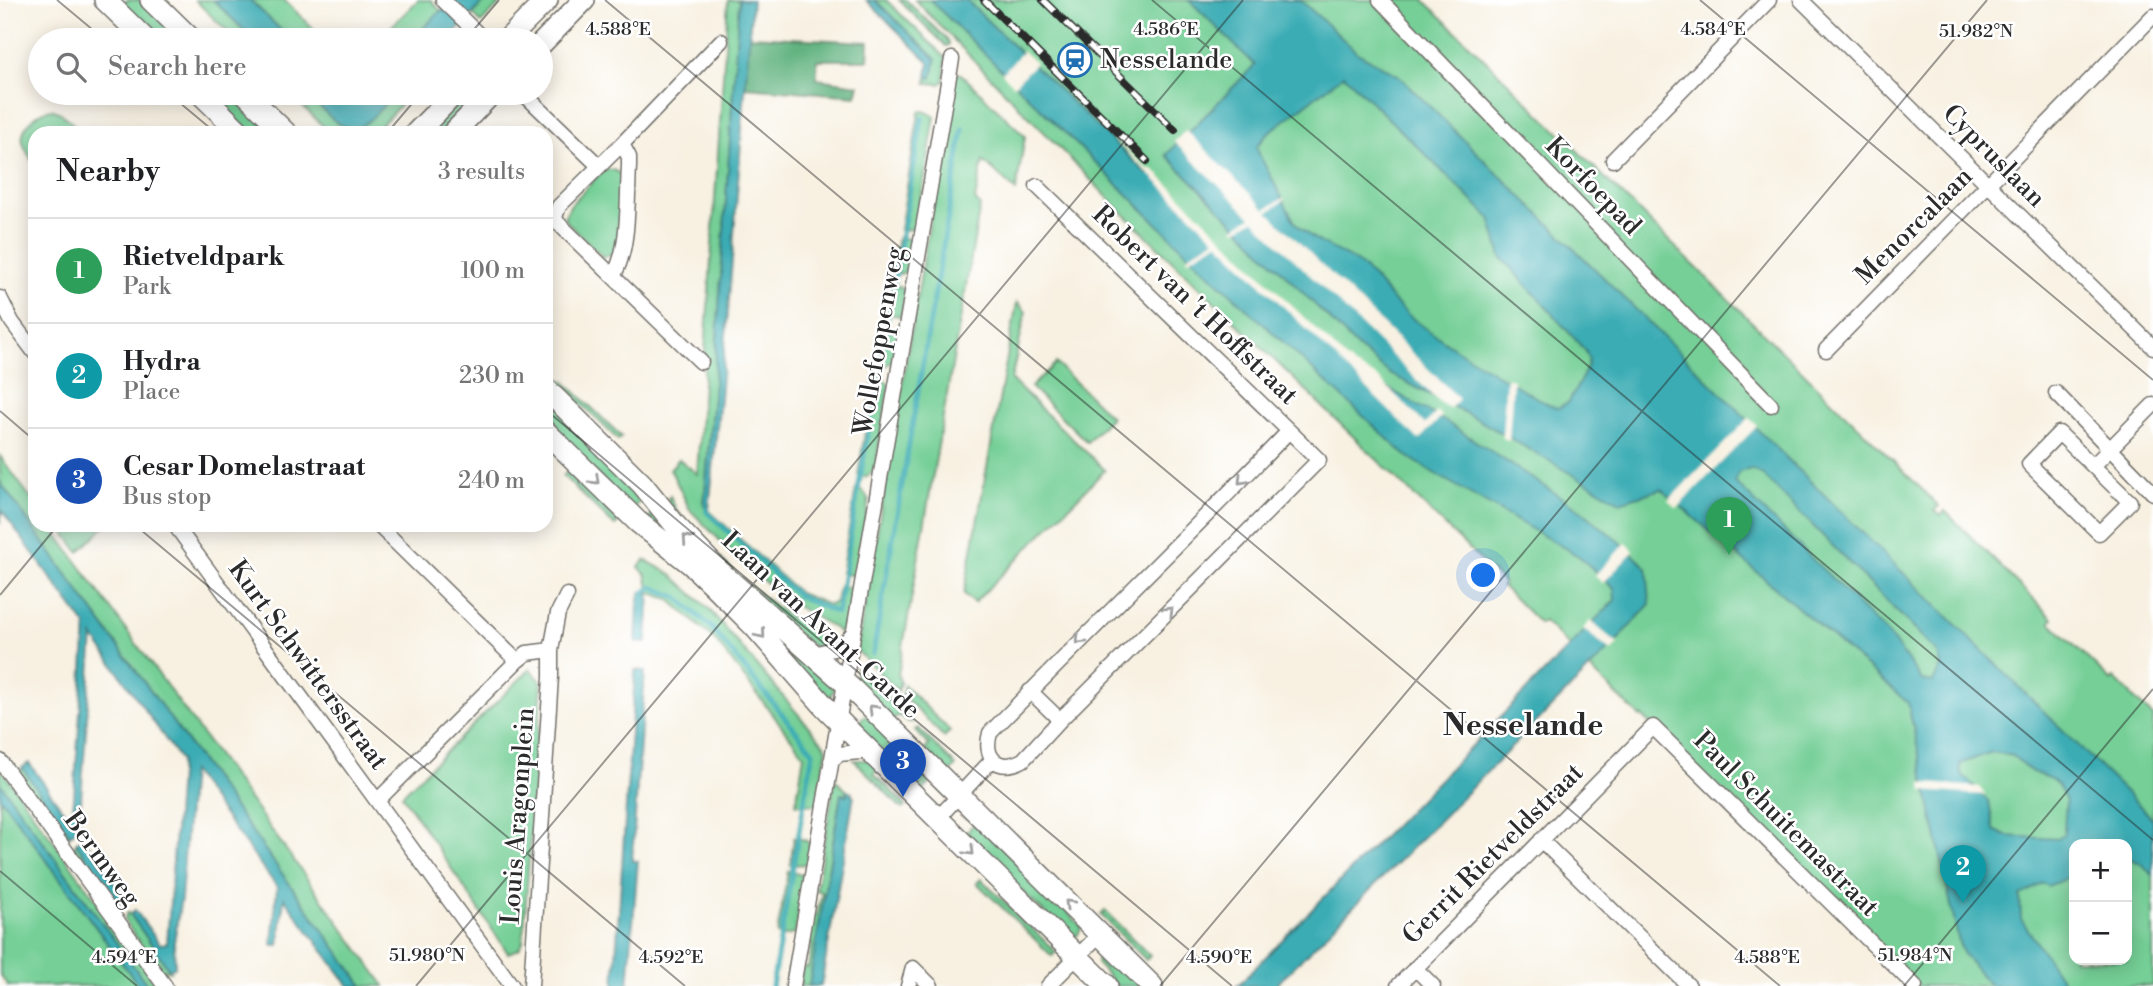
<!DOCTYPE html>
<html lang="en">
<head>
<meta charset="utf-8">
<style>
	body { margin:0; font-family:"Libre Bodoni",serif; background:#f2f2f2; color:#202124 }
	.controls { position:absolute; right:21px; bottom:21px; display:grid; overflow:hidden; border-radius:14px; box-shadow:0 4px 18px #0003 }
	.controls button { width:63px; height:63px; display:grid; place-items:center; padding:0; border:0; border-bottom:2px solid #e0e0e0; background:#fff; color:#202124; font:35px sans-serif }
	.you { position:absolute; left:1484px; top:576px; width:24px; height:24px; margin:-18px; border:5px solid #fff; border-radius:50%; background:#1a73e8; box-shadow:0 0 0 10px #1a73e833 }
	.badge { display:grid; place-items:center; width:46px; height:46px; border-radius:50%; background:#7c3aed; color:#fff; font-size:23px; font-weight:700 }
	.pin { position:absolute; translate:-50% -58px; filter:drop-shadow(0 2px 4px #0008) }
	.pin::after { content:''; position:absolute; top:37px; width:24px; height:21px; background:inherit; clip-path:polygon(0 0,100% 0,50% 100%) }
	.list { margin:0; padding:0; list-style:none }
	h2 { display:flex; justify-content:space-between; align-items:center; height:91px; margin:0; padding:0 28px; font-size:30px }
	h2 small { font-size:23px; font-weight:400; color:#757577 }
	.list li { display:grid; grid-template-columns:46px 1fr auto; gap:21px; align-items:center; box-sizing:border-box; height:105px; padding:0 28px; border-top:2px solid #e0e0e0 }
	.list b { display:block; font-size:26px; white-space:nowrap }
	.list p { margin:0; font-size:23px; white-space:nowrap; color:#757577 }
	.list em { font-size:23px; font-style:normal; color:#757577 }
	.icon { flex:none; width:38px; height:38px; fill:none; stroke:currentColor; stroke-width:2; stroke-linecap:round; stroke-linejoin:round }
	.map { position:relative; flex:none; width:2153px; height:986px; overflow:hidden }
	.search { position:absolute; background:#fff; box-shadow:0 4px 18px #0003; left:28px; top:28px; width:525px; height:77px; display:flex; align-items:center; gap:18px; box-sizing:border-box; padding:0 24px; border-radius:38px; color:#757577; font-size:26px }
	.panel { position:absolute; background:#fff; box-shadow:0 4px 18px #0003; left:28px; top:126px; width:525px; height:406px; border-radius:21px }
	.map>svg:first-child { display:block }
</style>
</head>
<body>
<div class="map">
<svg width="2153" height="986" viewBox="0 0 2153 986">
	<rect width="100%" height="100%" fill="#fff"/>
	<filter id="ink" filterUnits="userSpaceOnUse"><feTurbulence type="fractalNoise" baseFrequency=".0143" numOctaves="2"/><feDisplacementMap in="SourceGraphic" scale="14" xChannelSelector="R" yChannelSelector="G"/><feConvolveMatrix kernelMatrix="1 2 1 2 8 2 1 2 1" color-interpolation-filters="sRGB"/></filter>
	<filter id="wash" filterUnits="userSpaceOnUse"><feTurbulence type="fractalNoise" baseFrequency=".00686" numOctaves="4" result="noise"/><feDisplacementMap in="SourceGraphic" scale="28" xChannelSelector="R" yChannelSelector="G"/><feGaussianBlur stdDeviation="1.57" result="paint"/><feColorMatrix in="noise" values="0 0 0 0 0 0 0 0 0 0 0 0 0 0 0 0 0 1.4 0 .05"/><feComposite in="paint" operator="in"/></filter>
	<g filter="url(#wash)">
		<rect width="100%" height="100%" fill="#f8f1e2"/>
		<path fill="#75cf96" stroke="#507d60" stroke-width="2" fill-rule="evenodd" d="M127,0H143L184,40H156L121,6Z
			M195,0H213L254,40H236Z
			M250,0H284L325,40H291Z
			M418,0H431L441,11L411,40H378Z
			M486,0H504L481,23L473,14Z
			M728,0H739L714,385L704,506L799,593L829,605L836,602L839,586L855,589L849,625L843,635L829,625L791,603L744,565L690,510L670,469L679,459L697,474Z
			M875,0H886L946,58L944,81L940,84L926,83L927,77L932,78L935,59Z
			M899,0H906L949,42V45L946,46Z
			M915,0H1424L1939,506L1935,510L1941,515L1945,511L2053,619L2050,622L2111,681L2114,678L2153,717V986H1919L1642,716L1640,717L1589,668L1590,667L1544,621L1540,624L1502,586L1504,583L1121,211ZM2074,844H2127V960H2074Z
			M957,73L961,74L1025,136L1016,191L983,161L975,200L980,206L898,675L900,682L898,691L857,651L955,74Z
			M209,93H237L278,133H250Z
			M289,93H307L339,124H364L395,93H412L373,133H330Z
			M463,93H484L444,133H424Z
			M52,109L61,113L83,133H35V166C25,148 14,137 32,120C39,113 42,111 52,109Z
			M923,111L932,114L935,117L916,229L900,230L919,112Z
			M608,169C615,170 621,172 622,180L618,245L614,253L603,257L568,223L564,217L571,204L603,171Z
			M898,237L914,240L909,271L900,274L892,273Z
			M892,285L899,286L905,291L901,316L887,314Z
			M1017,302L1026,312L1011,380L1105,470L974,603L964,594Z
			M884,330L898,332L893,361L884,366L878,363Z
			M1056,363L1111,417L1087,442L1031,387Z
			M874,377H881L889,384L875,470L866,477L858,475Z
			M563,380L622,437L618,440L560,383Z
			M546,395L646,495L632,509L546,424Z
			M0,456L35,504V525H50L385,986H363L0,482Z
			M568,471L619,522L615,526L563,476Z
			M856,489L863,491L869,500L856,576L841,573Z
			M670,496L676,510L688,527L747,584L788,616L831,643L814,647C761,604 705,559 665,503Z
			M656,511L835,687L830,697H825L646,521Z
			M59,525H106L79,552Z
			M645,560L671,574L708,608L827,748L817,805L796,804L804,755L715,640L669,599L650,593L646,575L639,567Z
			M856,667L912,722L906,721L899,715L893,720L856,684Z
			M530,669L542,682L523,942L519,949L508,953L402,795Z
			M904,685L950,731L944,737L902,695Z
			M868,716L934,779L921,793L857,725L863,717Z
			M918,728L956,766L948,774L924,751L929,745L915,730Z
			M854,760H870L878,769L874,774L906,806L902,809Z
			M0,768L142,963L156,986H148L0,783Z
			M22,768L70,835L61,837L18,777Z
			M835,779L847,791V795L841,794L809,986H799L803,967L808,968L812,944L807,943L812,915H817L822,892L816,890Z
			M0,797L139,986H8L0,975Z
			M977,821L1082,927L1077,936L1071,938L963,835Z
			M794,838L805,840L810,844L807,864L790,865Z
			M76,843L118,902L120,904L113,905L72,851Z
			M788,871L805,876L795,934L784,936L777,934Z
			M981,879L1056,952L1052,956L977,883Z
			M1105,911L1150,956L1146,960L1101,915Z
			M128,912L130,914L170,971L158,969L124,920Z
			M1106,953L1146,986H1116L1097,963L1098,957Z"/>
		<path fill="#60b27f" stroke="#466e55" stroke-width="2" d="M749,36L869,42L868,60H817V79L859,85L856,96L745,87Z"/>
		<path fill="#3aacb4" stroke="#326c70" stroke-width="2" fill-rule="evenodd" d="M213,0H250L291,40H254Z
			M452,0H486L447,40H411Z
			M739,0H752L727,325L709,510L704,506L714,385Z
			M866,0H875L936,59L932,78L927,77L929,62Z
			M930,0H966L1147,174L1151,171L1343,362L1448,423L1582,511L1624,546L1647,568L1650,604L1615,643L1275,986H1237L1615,600L1614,589L1580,557L1427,469L1404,454L1191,257Z
			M1189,0H1298L1304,3L1359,54L1398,75L2153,819V875L2142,864L2127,857V844H2074V875L2048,886L2043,883L2020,896L2021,919L2066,986H1990L1964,955L1959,943L1908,703L1661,489L1620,502L1475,418L1390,374L1356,346L1166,155L1255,65ZM1344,75L1490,218L1501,257L1585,350L1589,359L1587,368L1569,402L1558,408L1549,405C1503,377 1454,351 1412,318C1392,303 1379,280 1359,264C1337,248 1309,242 1293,219L1259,154L1257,146L1268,133ZM1751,469L1763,475L1938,653L1941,666L1933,682L1922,680L1889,635L1735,482L1739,472ZM1992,752L2013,756L2032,772L2051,779L2058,785L2066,801L2064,833L2058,839L2006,836L1994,830L1989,802L1961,773L1960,764Z
			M307,93H345L349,97L356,96L359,93H395C385,103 376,116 364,124C343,139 320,106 307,93Z
			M0,482L363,986H349L284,898L279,945H272L277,887L191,771L181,899L174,942L175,967L169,969L130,914L135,910L160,944L167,943L180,760L93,636L79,827L70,835L22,768L29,763L65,813L73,811L86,626L2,511L0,524Z
			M641,592L650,593L647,643L636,642L638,601Z
			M635,670L645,671L632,861H638L628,986H614Z
			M0,783L148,986H139L0,797Z
			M847,791L852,792V795L854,796L821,986H809L841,794L847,795Z
			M83,837L124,897L118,902L76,843Z"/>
		<path fill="#f8f1e2" d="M1023,51L1036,63L1014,85L1002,73Z
			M1079,105L1148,169H1153L1346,359L1355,366L1377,377L1425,424L1437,412L1442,416L1419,440L1218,242L1189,259L1186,257L1215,239Z
			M1186,130L1265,209L1284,198L1285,200L1268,212L1459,399L1450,408L1440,403L1254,220L1236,230L1234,228L1251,217L1174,142Z
			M1506,378L1513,379L1509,441L1502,437Z
			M1749,418L1757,426L1677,508L1668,501Z
			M1626,543L1634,551L1603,583L1595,575Z
			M1590,621L1618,644L1611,651L1583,629Z
			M1922,783L1979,787L1985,795L1923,791Z"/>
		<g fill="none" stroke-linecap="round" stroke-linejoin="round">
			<path stroke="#3aacb4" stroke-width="5" d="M707,509V512L798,596L837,613L922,118
				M644,597V592L652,587L677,597L711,627L813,752L772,986
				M873,654L963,129"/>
		</g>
	</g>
	<g filter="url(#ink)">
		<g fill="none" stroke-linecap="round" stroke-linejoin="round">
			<g stroke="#73706b" stroke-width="17">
				<path id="street" d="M443,0L484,40
					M1380,0L1771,405
					M1801,0L2153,347
					M523,93L599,166
					M1613,160L1769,0
					M1037,186L1319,460L1060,720L1023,760C998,773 983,758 990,733C1089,631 1191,533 1289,431
					M613,276C630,250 627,198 629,166V157L622,144
					M0,298L12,322L35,353
					M1826,350L2153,16
					M701,362L557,222L555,217L559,206L622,144L721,41
					M2056,393L2153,493
					M2059,433L2130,502L2099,533L2029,464Z
					M2093,466L2153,405
					M175,525L377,801
					M378,525L517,661
					M551,650L558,613L567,595
					M814,654L841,647L853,633
					M1030,691L1060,720
					M0,761L165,986
					M831,761L839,754L870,751
					M938,818L993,759
					M1541,840L1689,986
					M1415,968L1433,986
					M512,986L377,801L517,661L527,653L551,650V677L531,986
					M793,986L952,59
					M908,986L913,968L931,986
					M1048,986L1100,934
					M1398,986L1653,727L1915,986"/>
			</g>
			<g stroke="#73706b" stroke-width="24">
				<path id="secondary" d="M105,0L146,40
					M151,0L192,40
					M507,40L547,0
					M541,44L584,0
					M200,93L241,133
					M245,93L286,133
					M416,133L455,93
					M453,133L492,93
					M546,389L642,484L676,526L718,570L853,690L1152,986
					M546,432L638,522L691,564L715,587L755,627L826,708L1107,986"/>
			</g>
			<use href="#street" stroke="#fff" stroke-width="14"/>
			<use href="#secondary" stroke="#fff" stroke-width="21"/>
			<g stroke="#2b2b2b" stroke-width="8">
				<path id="rail" d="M984,0L1147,161
					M1043,0L1175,130"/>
			</g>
			<use href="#rail" stroke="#fff" stroke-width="5" stroke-dasharray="16" stroke-linecap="butt"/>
		</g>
		<defs><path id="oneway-chevron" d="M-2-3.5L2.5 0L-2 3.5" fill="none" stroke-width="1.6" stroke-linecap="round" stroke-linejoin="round" transform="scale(1.75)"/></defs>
		<g stroke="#a0a0a0">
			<use href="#oneway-chevron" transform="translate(595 480) rotate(44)"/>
			<use href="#oneway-chevron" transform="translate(1242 480) rotate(134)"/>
			<use href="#oneway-chevron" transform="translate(687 539) rotate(-132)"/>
			<use href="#oneway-chevron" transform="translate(1169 611) rotate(-45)"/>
			<use href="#oneway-chevron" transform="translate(761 634) rotate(50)"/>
			<use href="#oneway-chevron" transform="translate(1080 640) rotate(135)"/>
			<use href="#oneway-chevron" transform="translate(873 709) rotate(-136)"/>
			<use href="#oneway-chevron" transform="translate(970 851) rotate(45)"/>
			<use href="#oneway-chevron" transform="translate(1069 904) rotate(-135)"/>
		</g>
	</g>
	<path fill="none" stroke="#2b2b2b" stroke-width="2" stroke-opacity="0.45" d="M57,0L105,40M605,0L1780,986M1152,0L2153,840M1700,0L2153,380M465,40L499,0M168,93L216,133M387,133L421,93M546,410L1232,986M0,411L35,441M135,525L685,986M0,595L58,525M0,871L137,986M416,986L1243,0M1160,986L1987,0M1904,986L2153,689"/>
	<defs>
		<g id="station-ring" transform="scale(1.75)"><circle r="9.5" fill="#fff" stroke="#1f6fb2" stroke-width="1.5"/><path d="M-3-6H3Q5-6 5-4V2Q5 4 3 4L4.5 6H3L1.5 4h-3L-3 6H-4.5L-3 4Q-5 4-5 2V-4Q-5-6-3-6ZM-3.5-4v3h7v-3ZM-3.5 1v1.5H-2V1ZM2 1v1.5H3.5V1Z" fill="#1f6fb2"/></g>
	</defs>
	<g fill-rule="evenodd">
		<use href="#station-ring" x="1075" y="60"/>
	</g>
	<g text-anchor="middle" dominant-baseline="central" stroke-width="5" stroke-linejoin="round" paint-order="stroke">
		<g font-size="26" fill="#2b2b2b" stroke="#fff" text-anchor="start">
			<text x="1100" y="60">Nesselande</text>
		</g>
		<g font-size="26" fill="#2b2b2b" stroke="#fff">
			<text transform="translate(1994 156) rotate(45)">Cypruslaan</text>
			<text transform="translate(1593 186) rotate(46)">Korfoepad</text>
			<text transform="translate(1914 226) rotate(-45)">Menorcalaan</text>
			<text transform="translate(1195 305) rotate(44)">Robert van 't Hoffstraat</text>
			<text transform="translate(879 341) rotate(-80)">Wollefoppenweg</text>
			<text transform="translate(821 625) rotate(43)">Laan van Avant-Garde</text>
			<text transform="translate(308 665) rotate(54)">Kurt Schwittersstraat</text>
			<text transform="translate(518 816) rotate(-86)">Louis Aragonplein</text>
			<text transform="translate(1786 824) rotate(45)">Paul Schuitemastraat</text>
			<text transform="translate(1493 854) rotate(-45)">Gerrit Rietveldstraat</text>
			<text transform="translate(102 859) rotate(54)">Bermweg</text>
		</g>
		<g font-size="30" font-weight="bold" fill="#2b2b2b" stroke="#fff">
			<text x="1523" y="726">Nesselande</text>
		</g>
	</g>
	<g font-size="18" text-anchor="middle" fill="#2b2b2b" stroke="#fff" stroke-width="5" stroke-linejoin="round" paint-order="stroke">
		<text x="1713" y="35">4.584°E</text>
		<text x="618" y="35">4.588°E</text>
		<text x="1166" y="35">4.586°E</text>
		<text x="1976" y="37">51.982°N</text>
		<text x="427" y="961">51.980°N</text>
		<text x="1915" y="961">51.984°N</text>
		<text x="124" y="963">4.594°E</text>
		<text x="671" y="963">4.592°E</text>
		<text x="1219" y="963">4.590°E</text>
		<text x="1767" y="963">4.588°E</text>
	</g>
</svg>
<div class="controls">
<button>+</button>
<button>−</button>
</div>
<div class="you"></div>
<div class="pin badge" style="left:1729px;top:555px;background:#2e9e5b">1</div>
<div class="pin badge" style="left:1963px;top:903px;background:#0f9aa8">2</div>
<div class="pin badge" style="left:903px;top:797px;background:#1a4fb4">3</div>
<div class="search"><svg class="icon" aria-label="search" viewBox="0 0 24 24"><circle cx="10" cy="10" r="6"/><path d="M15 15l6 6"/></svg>Search here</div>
<section class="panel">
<h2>Nearby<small>3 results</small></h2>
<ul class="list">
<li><span class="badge" style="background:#2e9e5b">1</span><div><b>Rietveldpark</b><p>Park</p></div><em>100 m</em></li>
<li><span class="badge" style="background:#0f9aa8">2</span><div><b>Hydra</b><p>Place</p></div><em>230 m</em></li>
<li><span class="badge" style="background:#1a4fb4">3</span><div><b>Cesar Domelastraat</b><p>Bus stop</p></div><em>240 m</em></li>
</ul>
</section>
</div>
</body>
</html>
